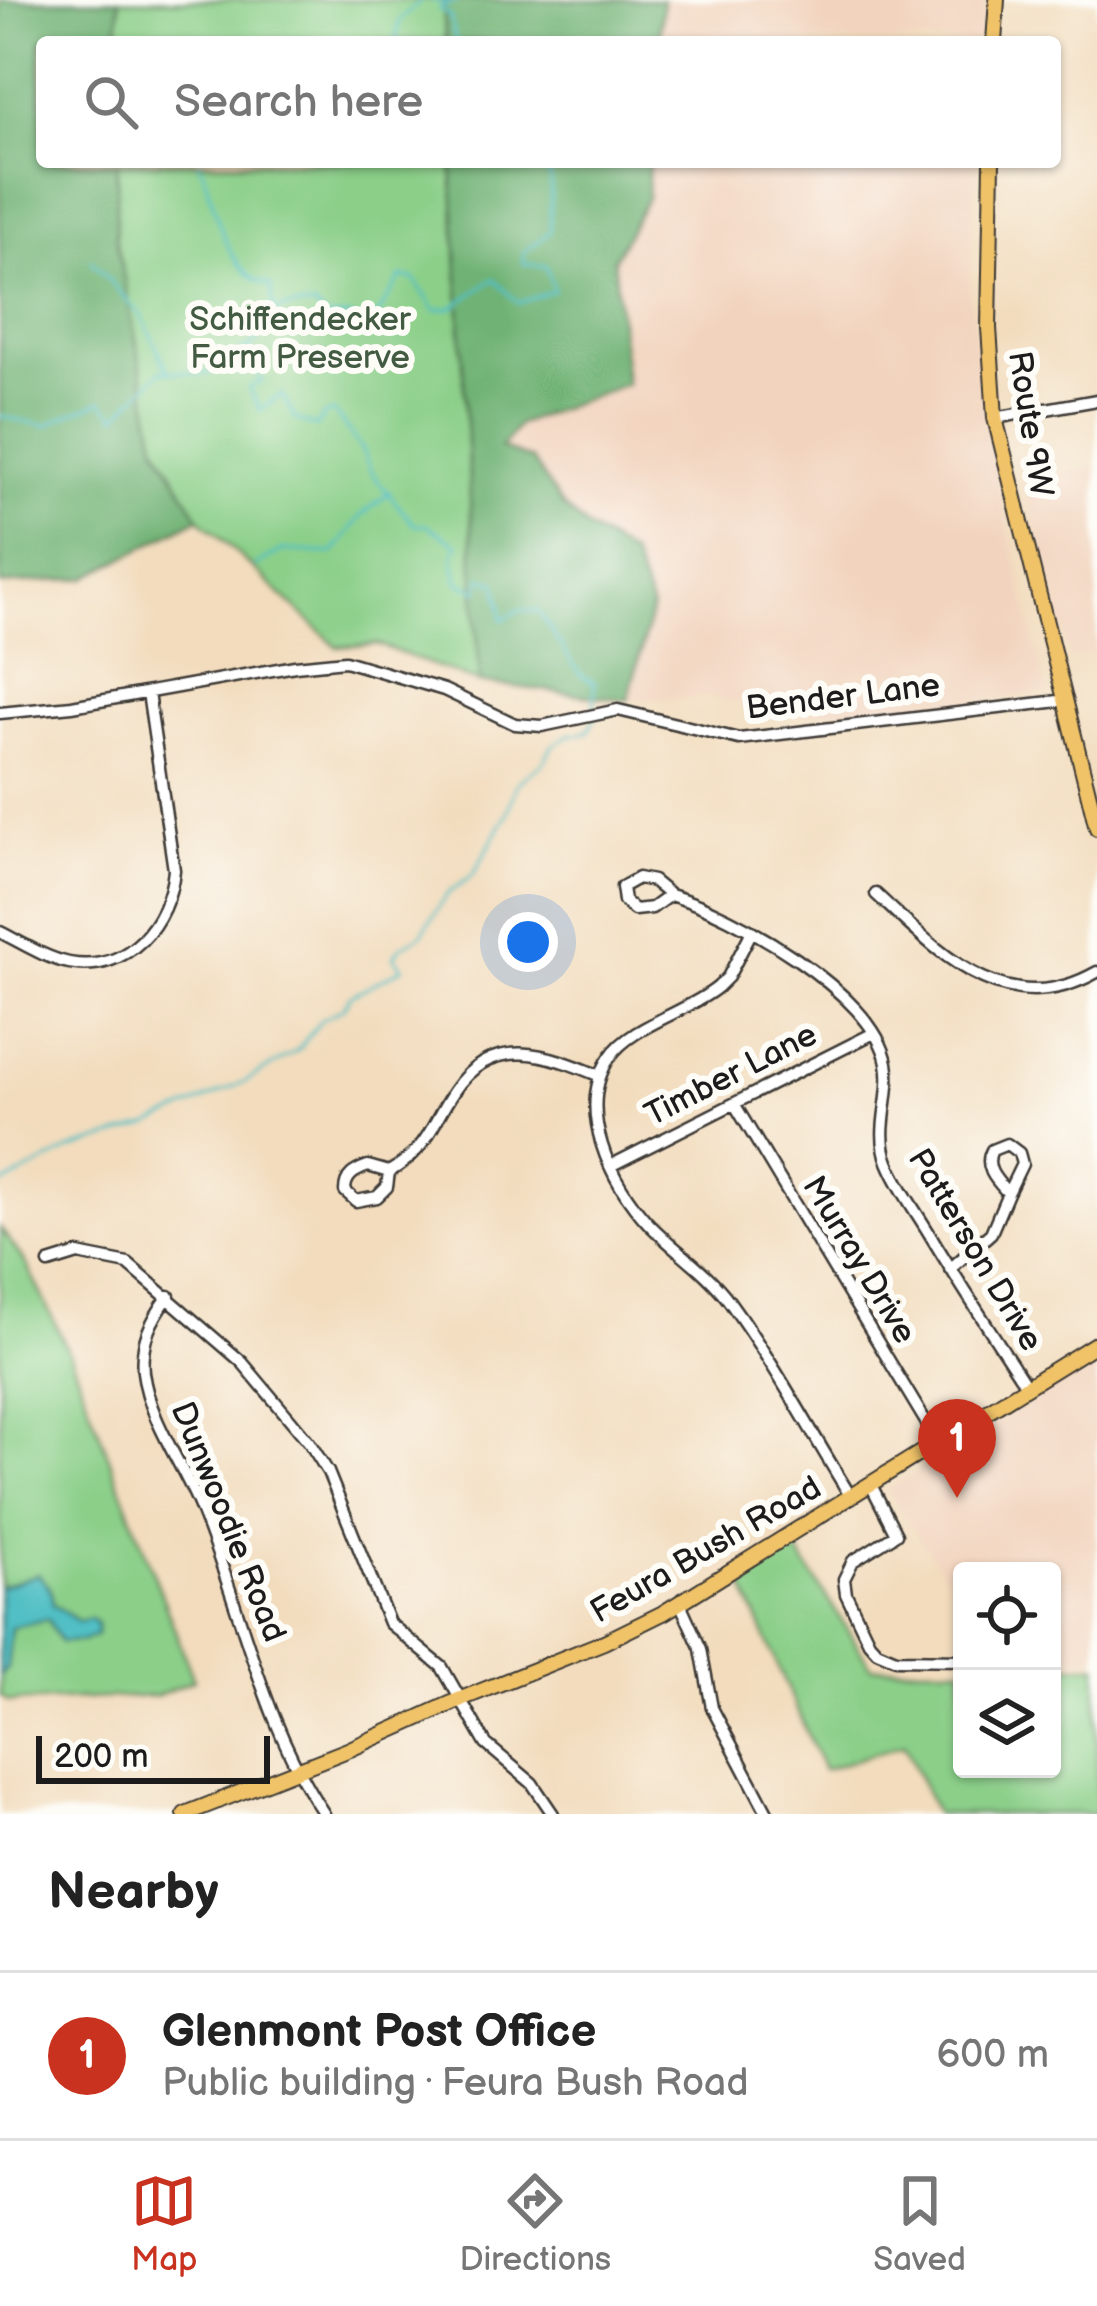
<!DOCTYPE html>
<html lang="en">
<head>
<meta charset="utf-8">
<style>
	body { margin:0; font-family:"Balsamiq Sans",sans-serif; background:#f6f6f6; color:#222 }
	.controls { position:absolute; right:36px; bottom:36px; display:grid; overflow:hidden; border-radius:12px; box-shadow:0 3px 9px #0004 }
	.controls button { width:108px; height:108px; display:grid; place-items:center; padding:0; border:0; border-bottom:3px solid #e0e0e0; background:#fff; color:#222; font:60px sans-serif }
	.scale { position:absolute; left:36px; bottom:30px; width:234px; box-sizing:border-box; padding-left:12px; border:6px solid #1c1c1c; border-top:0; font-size:33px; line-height:42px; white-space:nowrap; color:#1c1c1c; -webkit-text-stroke:9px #fdfcf7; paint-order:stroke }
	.you { position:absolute; left:528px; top:942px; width:42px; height:42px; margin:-30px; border:9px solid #fff; border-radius:50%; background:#1a73e8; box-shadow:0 0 0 18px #1a73e833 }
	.badge { display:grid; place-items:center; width:78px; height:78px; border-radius:50%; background:#c8321e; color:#fff; font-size:39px; font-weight:700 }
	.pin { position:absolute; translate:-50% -99px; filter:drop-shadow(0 3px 6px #0008) }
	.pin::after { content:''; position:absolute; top:63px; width:42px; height:36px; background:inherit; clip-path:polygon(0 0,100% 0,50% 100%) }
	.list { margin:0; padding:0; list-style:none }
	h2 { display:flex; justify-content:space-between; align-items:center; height:156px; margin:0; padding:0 48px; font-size:51px }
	h2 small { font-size:39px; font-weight:400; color:#767676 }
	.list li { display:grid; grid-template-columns:78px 1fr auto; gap:36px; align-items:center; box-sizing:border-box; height:168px; padding:0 48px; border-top:3px solid #e0e0e0 }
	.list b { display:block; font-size:45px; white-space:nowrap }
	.list p { margin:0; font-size:39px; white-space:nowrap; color:#767676 }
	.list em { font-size:39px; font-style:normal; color:#767676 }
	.icon { flex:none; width:66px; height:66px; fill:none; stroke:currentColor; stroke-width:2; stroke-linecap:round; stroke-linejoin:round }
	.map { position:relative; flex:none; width:1097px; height:1814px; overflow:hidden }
	.search { position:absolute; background:#fff; box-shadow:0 3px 9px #0004; left:36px; right:36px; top:36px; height:132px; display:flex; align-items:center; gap:30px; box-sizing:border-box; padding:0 42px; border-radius:12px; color:#767676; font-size:45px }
	.sheet { height:324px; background:#fff }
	nav { display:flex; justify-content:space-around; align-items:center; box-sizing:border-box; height:168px; border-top:3px solid #e0e0e0; background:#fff; font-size:33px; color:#767676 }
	nav a { display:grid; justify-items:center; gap:6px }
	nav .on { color:#c8321e }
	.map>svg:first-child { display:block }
</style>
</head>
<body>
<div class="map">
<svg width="1097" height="1814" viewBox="0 0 1097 1814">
	<rect width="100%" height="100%" fill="#fdfcf7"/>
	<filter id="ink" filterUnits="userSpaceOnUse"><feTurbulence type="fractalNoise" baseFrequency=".00833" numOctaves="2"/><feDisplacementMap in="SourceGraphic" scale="24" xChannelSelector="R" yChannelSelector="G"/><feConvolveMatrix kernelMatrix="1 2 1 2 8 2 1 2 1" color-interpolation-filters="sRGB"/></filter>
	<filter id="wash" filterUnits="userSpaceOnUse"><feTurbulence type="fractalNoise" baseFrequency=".004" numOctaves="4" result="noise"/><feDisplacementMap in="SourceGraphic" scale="48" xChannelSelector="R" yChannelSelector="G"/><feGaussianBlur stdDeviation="2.7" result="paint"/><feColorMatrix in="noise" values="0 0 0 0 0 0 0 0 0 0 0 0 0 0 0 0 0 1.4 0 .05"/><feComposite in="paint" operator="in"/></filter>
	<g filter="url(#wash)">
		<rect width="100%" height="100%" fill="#f2dcbd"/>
		<path fill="#f2d4be" d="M663,0H984L982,42H659Z
			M649,162H976L969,290L1002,499L1047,693L862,712L783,711L708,697L628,700L652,609L631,555L587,528L563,507L532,460L501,449L519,424L626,384L614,259L647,198Z
			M1097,467V652L1070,657L1023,481Z
			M1097,1360V1657L1052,1658V1571H962V1600L887,1490Z"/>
		<path fill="#8bcf89" stroke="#547652" stroke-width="3" d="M119,0H443L445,42H118Z
			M117,162H452L480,683L377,644L337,647L199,518L156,444L116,238Z
			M0,1228L27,1265L70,1355L194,1680L156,1696L9,1702L0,1695Z
			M794,1546L871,1667H962V1769H1052V1666L1097,1665V1814H936L904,1744L823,1770L740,1578Z"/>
		<path fill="#70b275" stroke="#466748" stroke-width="3" d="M0,0H119L118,42H42V162H117L116,238L156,444L199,518L86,578L0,585Z
			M443,0H663L659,42H446Z
			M452,162H649L647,198L614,259L626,384L519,424L501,448L532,460L563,507L587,528L631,555L652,608L628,700L480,683Z"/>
		<path fill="#51bfc5" stroke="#366e70" stroke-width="3" d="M38,1574L50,1588L53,1604L79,1622L90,1618L97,1624L96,1635L83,1641L60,1642L48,1619L11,1627L7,1668L0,1676V1587Z"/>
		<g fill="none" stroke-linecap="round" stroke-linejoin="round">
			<path stroke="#51bfc5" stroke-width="3" d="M432,0L448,4
				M396,42L399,21L422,0
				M456,42L450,16L439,9L458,0
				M199,162C218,204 219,270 271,286L274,312
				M539,162L551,179L550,232L523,253L524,264L546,266L554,291L518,303L494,279L452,308L435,310L414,279L401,277L374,321L361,328L352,317H325L315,307C257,303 283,323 249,347L253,364L262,381L249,388L260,410L282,394L295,419L317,427L324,415L334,412L362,450L371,472L414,525H427L458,545L453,556L458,582L479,591L481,578L497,583L503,620L519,610L538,611L580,674L595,683L594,708
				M90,260L141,315L168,371
				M0,416L47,426C64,414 82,411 101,401L117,416L161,371L208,374L246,349
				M256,566L282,550L333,553L362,515L390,492
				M0,1186L69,1150L148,1126L246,1081L298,1050L321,1020L343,1008L350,996L403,968L394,957L400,947L421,935L447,894L473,875L507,814L517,783L544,762L552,746L569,735L588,732L595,717"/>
		</g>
	</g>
	<g filter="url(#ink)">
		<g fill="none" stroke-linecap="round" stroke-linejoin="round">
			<g stroke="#3c3934" stroke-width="15">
				<path id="minor" d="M995,418L1097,400
					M0,713L72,706L295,666L345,661L444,690L515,724L542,726L618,710L739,739L1067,700
					M638,878L653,881L670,895L652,908L634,910L624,901L622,887Z
					M876,894C940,953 1005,1024 1097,972
					M670,895C733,913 874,993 887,1063C893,1096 875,1128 888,1162C898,1187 915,1210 929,1233C960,1285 994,1336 1027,1387
					M752,931L728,977L718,987C688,1012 630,1026 610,1057C575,1109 610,1183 649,1224C674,1250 707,1271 729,1301C774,1363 811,1432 851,1497
					M0,932C22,943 45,958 69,963C128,974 169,923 174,870L148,693
					M735,1105L938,1442
					M1007,1144L1019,1153L1022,1164L1008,1193C996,1180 983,1167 992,1150Z
					M612,1165L874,1033
					M368,1166L389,1172L387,1187L377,1197L356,1201L345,1191C345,1176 354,1171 368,1166Z
					M389,1172C430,1147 429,1128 454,1091C492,1033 548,1054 600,1076
					M49,1263L78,1254L128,1264L242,1362L309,1442L328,1472L389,1623L442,1667L486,1744L532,1783L553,1814
					M950,1269L991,1233L1008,1193
					M169,1296C151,1320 140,1342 143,1372C149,1420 182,1463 200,1507C242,1609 262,1722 324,1814
					M871,1485L896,1534L853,1561L844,1579L846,1594L869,1642L877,1651L896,1659L962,1660
					M680,1603L701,1649L712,1708L768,1814"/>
			</g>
			<g stroke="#3c3934" stroke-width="18">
				<path id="major" d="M994,42L997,0
					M992,162L989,328L995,418L1097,828
					M185,1814L350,1749L461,1699L604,1642L663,1613L1097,1343"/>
			</g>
			<use href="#minor" stroke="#fff" stroke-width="10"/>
			<use href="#major" stroke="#f0c369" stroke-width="14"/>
		</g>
	</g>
	<g text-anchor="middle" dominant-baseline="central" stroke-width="12" stroke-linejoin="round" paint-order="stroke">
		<g font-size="33" fill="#435b42" stroke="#fdfcf7">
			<text x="300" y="320">Schiffendecker<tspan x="300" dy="38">Farm Preserve</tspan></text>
		</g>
		<g font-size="33" fill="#1c1c1c" stroke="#fdfcf7">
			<text transform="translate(1030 424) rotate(81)">Route 9W</text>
			<text transform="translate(843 697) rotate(-7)">Bender Lane</text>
			<text transform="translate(731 1075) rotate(-27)">Timber Lane</text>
			<text transform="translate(975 1250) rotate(59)">Patterson Drive</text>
			<text transform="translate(859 1260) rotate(59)">Murray Drive</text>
			<text transform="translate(228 1522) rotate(68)">Dunwoodie Road</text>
			<text transform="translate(706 1550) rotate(-30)">Feura Bush Road</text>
		</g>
	</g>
</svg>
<div class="controls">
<button><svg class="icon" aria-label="locate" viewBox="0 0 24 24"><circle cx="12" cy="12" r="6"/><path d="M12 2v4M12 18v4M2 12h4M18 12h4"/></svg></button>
<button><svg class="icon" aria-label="layers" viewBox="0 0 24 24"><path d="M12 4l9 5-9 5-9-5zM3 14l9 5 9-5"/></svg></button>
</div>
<div class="scale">200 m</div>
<div class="you"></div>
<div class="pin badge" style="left:957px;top:1498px">1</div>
<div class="search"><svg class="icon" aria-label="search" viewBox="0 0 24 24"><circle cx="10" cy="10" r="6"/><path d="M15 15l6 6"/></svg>Search here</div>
</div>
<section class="sheet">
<h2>Nearby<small></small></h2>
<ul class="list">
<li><span class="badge">1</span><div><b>Glenmont Post Office</b><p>Public building · Feura Bush Road</p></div><em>600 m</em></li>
</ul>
</section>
<nav>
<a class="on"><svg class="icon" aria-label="map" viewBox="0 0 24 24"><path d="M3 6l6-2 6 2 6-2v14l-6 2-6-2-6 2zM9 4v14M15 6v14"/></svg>Map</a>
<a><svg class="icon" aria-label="directions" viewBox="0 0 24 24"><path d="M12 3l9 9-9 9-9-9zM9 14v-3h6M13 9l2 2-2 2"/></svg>Directions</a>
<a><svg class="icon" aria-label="saved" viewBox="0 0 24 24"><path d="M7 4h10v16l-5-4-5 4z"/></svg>Saved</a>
</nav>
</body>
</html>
